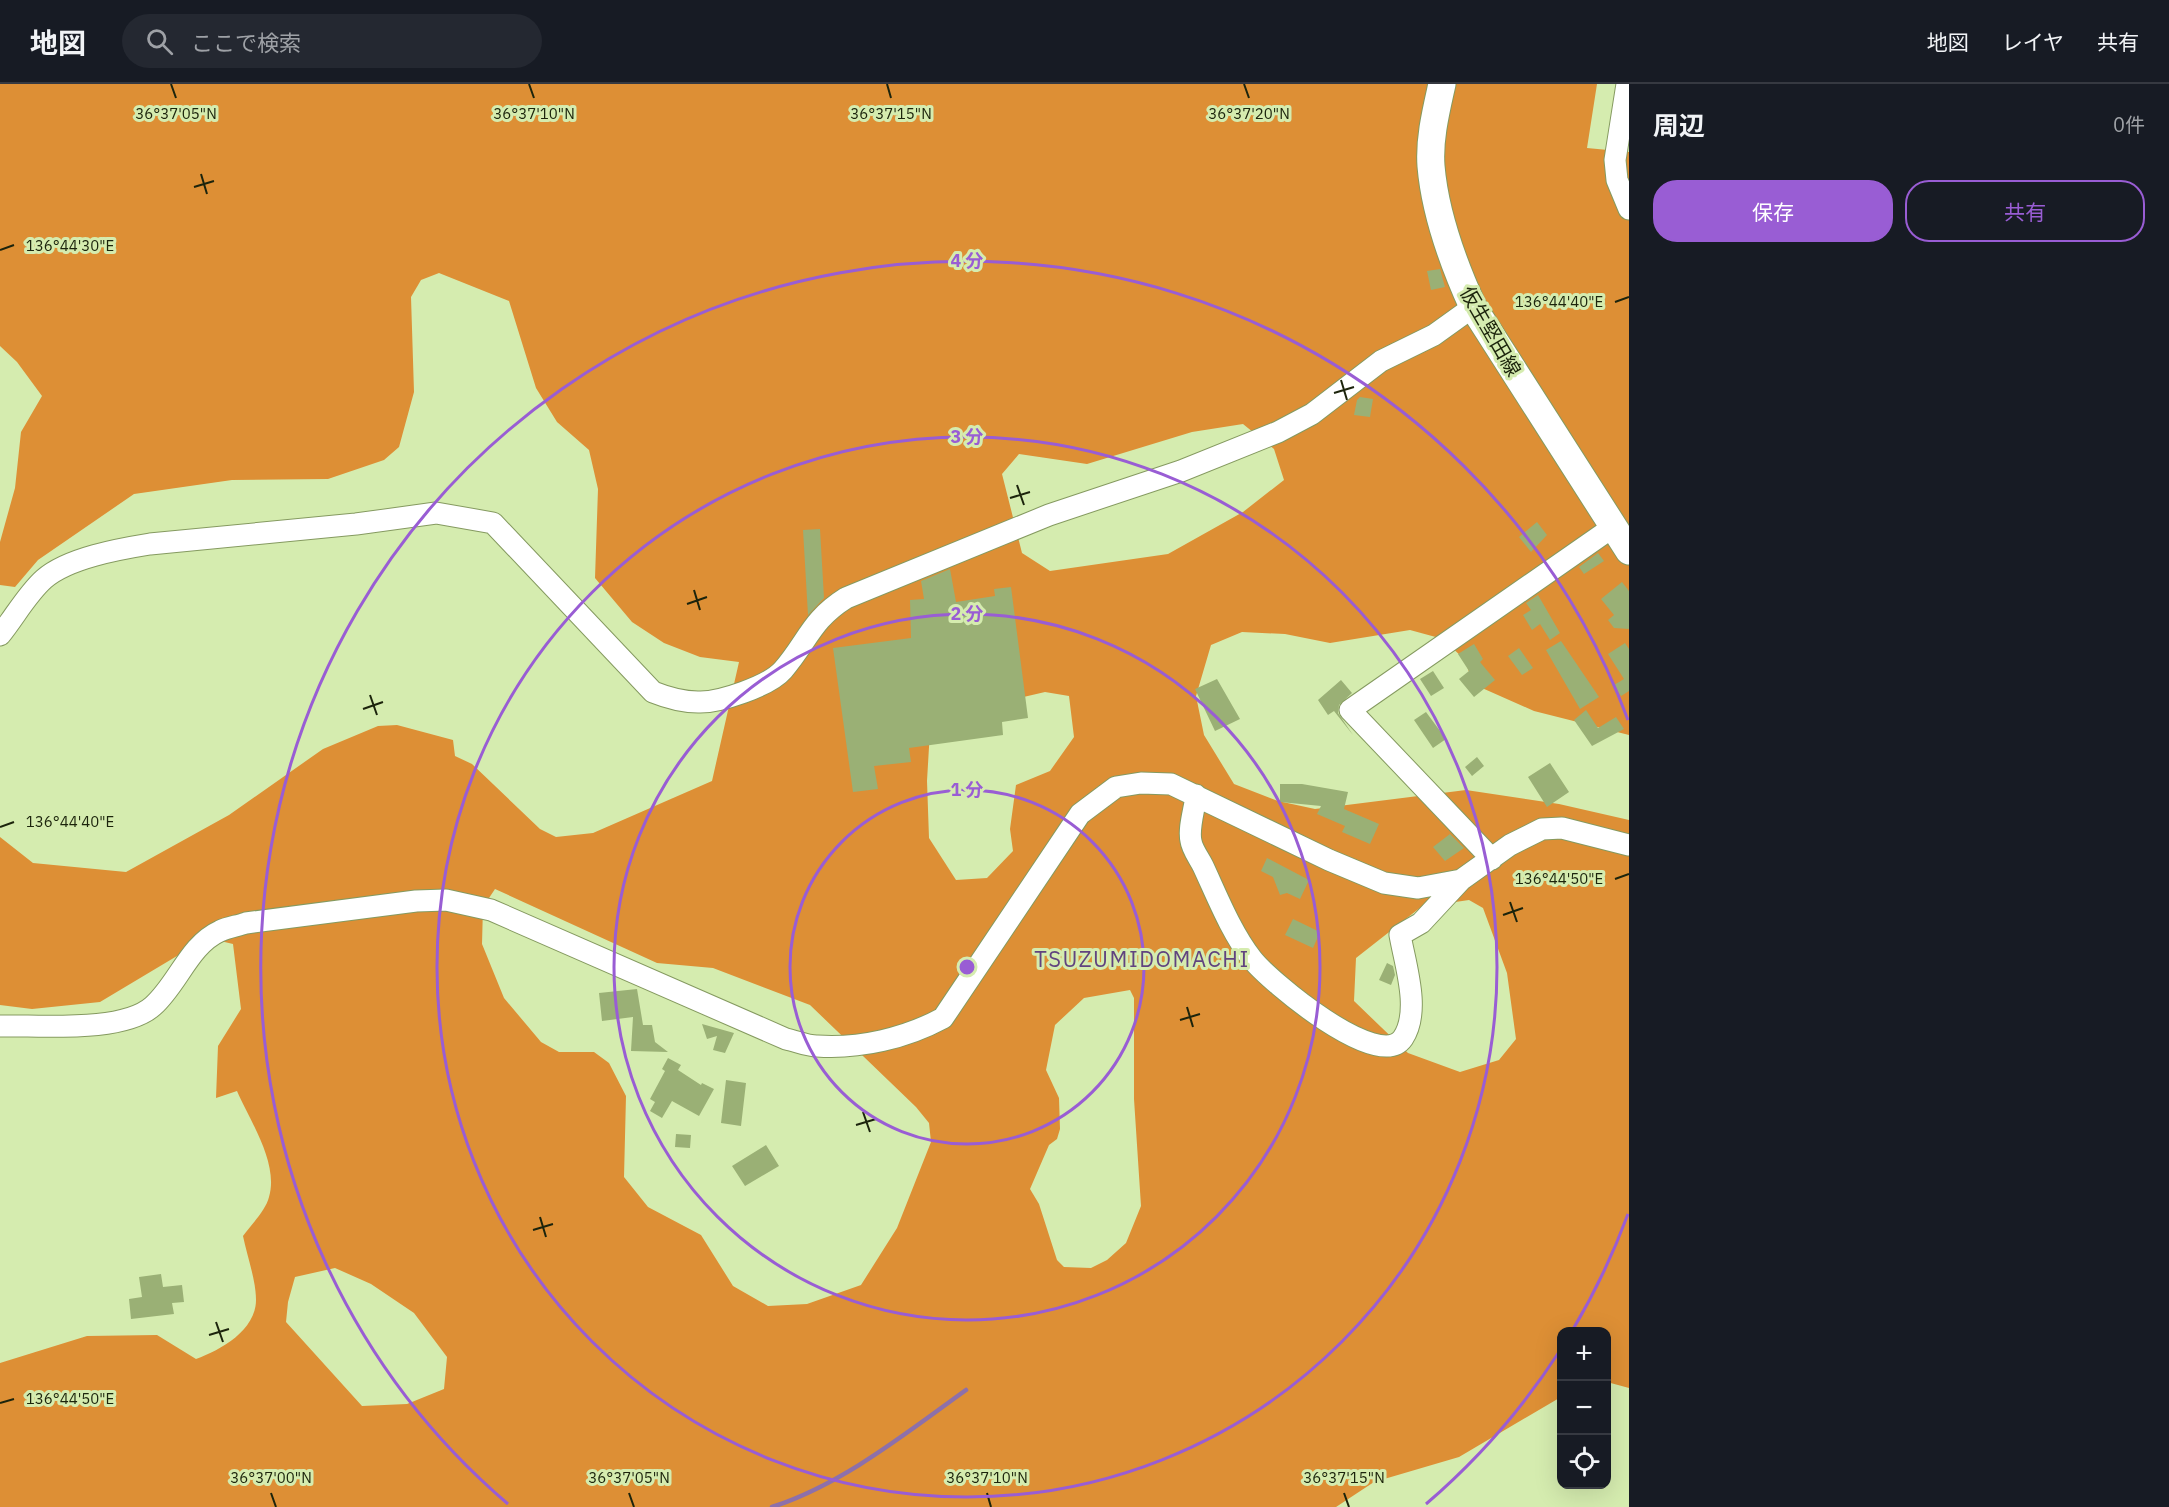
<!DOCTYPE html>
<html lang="ja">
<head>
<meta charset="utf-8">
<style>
	body { margin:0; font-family:"IBM Plex Sans","Noto Sans JP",sans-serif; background:#242831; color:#f1f3f6 }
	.controls { position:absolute; right:18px; bottom:18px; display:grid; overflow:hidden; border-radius:12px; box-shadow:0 6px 24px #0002 }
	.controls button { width:54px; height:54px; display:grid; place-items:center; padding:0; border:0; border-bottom:2px solid #363941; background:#171b24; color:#f1f3f6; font:30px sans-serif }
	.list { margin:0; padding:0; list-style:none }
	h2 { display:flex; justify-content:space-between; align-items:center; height:78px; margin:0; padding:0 24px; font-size:26px }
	h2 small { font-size:20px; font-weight:400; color:#9ea1a6 }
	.actions { display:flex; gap:12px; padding:18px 24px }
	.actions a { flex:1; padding:14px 0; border:2px solid #995dd4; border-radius:24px; text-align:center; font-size:21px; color:#995dd4 }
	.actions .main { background:#995dd4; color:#fff }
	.icon { flex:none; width:33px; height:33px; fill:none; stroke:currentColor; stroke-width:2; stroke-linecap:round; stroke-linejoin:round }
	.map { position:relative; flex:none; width:1629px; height:1423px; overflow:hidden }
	header { display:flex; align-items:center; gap:36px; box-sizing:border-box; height:84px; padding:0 30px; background:#171b24; border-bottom:2px solid #363941 }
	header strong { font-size:28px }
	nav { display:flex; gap:33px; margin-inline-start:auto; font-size:21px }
	.search { width:420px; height:54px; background:#242831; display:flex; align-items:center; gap:15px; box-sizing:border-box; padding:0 21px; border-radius:33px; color:#9ea1a6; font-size:22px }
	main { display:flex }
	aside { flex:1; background:#171b24 }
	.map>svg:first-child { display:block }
</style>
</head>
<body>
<header>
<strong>地図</strong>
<div class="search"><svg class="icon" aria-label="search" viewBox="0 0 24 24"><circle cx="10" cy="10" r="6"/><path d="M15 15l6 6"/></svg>ここで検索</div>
<nav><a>地図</a><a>レイヤ</a><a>共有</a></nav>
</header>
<main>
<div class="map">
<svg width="1629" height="1423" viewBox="0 0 1629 1423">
	<rect width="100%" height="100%" fill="#d5ecaf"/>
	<path fill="#dd8f35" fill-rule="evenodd" d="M0,0H1597L1587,64L1629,68V651L1534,627L1473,600L1465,576L1443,555L1410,546L1330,559L1285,550L1242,548L1211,561L1196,612L1204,651L1234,700L1278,717L1315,725L1466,706L1559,720L1629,736V1304L1607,1298L1606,1248H1562L1561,1313L1459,1373L1374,1398L1336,1423H0V1279L87,1252L157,1251L196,1275C221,1266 256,1246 256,1216C256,1196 247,1172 243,1152C251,1141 266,1126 269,1113C279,1079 250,1037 237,1007L216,1014L218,962L241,925L233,860L212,855L192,863L100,918L32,925L0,921V753L33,779L126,788L229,731L323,665L378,642L397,641L453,656L455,672L472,680L540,745L556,753L593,749L712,697L739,578L700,573L664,559L632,538L595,494L598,405L589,366L557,338L536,304L509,217L439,189L421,196L411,213L414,308L399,363L384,376L328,395L232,396L134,410L38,476L15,503L0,501V458L15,404L21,348L42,312L17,278L0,262ZM1243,340L1274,365L1284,396L1243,428L1168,470L1050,487L1022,469L1002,390L1019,370L1087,380L1192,348ZM1045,608L1069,612L1074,653L1050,687L1016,701L1010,745L1013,767L987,794L956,796L929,754L927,697L930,646L981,623ZM495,805L657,879L713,884L810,921L916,1023L929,1039L931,1058L897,1144L861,1201L807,1220L768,1222L733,1202L701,1151L648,1123L624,1093L626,1012L609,979L594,968H559L541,958L504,914L482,860L483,823ZM1469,816L1483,824L1507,889L1516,955L1499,976L1460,988L1408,969L1354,917L1356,874L1421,823ZM1130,906L1134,914V1015L1141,1122L1126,1159L1107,1176L1091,1184L1064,1183L1057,1176L1039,1120L1030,1105L1049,1061L1057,1055L1060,1045L1059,1014L1046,986L1055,941L1084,914ZM335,1184L371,1200L414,1229L447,1273L444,1305L407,1320L362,1322L286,1238L288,1218L295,1193Z"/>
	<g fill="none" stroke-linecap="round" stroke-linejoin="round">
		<path stroke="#8d70aa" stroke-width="4.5" d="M772,1423C843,1400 906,1349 966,1306"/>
	</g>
	<path fill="#9ab075" d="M1440,185L1445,203L1431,206L1427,187Z
		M1360,313L1373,315L1370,333L1354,331L1357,316Z
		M1537,438L1547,451L1531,468L1519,453Z
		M820,445L824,514L808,531L803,446Z
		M1598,469L1604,477L1584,490L1579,483Z
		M950,485L956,518L995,512L994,505L1011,503L1028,634L1002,638L1003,651L909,664L911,678L874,682L878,705L853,708L833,564L911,554L910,516L924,515L921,497Z
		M1622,498L1629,507V545L1614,544L1608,536L1614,531L1601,515Z
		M1538,511L1560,549L1550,556L1540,540L1532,546L1523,531L1531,526L1526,519Z
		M1561,557L1599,613L1580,625L1546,566Z
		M1625,559L1629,565V607L1621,612L1614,601L1624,595L1608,570Z
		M1474,560L1483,575L1480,578L1495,596L1474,613L1459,595L1469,587L1458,570Z
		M1519,564L1533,584L1522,591L1508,572Z
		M1433,587L1444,604L1431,612L1420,595Z
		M1217,595L1240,635L1215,647L1195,605Z
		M1341,596L1352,609L1339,621L1338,629L1353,651L1334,627L1328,631L1318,616Z
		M1586,626L1598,644L1616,633L1624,645L1592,662L1574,636Z
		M1426,628L1446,655L1433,664L1414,636Z
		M1477,673L1484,682L1472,692L1465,683Z
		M1550,679L1569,708L1547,723L1528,693Z
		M1280,700H1302L1348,708L1344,725L1379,740L1370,760L1342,748L1345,742L1317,730L1321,722L1280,718Z
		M1450,750L1464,764L1445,777L1433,763Z
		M1267,774L1309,796L1300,815L1287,809L1280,811L1273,793L1261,787Z
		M1293,835L1320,848L1313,864L1285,851Z
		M1387,879L1393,882L1395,891L1391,901L1379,896Z
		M637,905L643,941H652L655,958L668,968L631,967L633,933L602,937L599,909Z
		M702,940L734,949L725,969L713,966L717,952L707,955Z
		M668,974L681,981L678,986L701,1001L702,999L714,1005L699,1032L672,1017L662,1034L650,1027L655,1018L650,1015L665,987L662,985Z
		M726,996L746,999L741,1042L721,1039Z
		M676,1050L691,1051L690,1064L675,1063Z
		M766,1061L779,1082L745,1102L732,1082Z
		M161,1190L163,1203L182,1201L184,1218L172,1219L174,1230L131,1235L129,1215L142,1213L139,1193Z"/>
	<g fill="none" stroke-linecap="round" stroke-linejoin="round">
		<g stroke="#859a60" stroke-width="23">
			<path id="minor" d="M1627,0L1615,76L1617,96L1629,125
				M0,551C14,534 27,510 44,495C68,474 119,465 150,460L356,440L436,429L493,439L653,608C668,614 681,618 698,618C719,619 769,602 783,586C808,557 811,536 846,514L1049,431L1181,387L1278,348L1312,330L1381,277L1434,251L1473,223
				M1196,711C1195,724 1188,744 1191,757C1192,765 1199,774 1203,782C1217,812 1231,848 1252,875C1269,897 1379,989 1403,954C1421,927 1405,880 1400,851L1421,839L1461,796
				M1492,775L1350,626L1613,443
				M0,942C40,941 123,949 153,922C178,900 189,861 220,847C228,843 238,842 246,839L416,817L446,816L491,826L786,955C796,957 807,962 817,962C860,965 906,954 943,934L1080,730L1116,703L1141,699L1171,700L1329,776L1384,799L1418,804L1461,796L1510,761L1542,745L1562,744L1629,761"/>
		</g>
		<g stroke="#859a60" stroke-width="29">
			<path id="major" d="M1442,0C1436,27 1429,55 1431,82C1435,130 1453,179 1473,223L1629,467"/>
		</g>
		<use href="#minor" stroke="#fff" stroke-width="21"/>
		<use href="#major" stroke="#fff" stroke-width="27"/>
	</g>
	<path fill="none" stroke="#1c240c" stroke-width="2" d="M171,0L176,14M529,0L534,14M887,0L891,14M1244,0L1249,14M201,90L207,110M194,103L214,97M0,166L14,161M1615,218L1629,213M1341,296L1347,316M1334,309L1354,303M1017,401L1024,421M1010,414L1030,408M694,506L700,526M687,520L707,513M370,611L377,631M363,625L383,618M0,743L14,738M1615,795L1629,790M1510,818L1517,838M1503,831L1523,824M1187,923L1193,943M1180,936L1200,930M863,1028L870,1048M856,1041L876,1035M540,1133L546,1153M533,1146L553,1140M216,1238L223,1258M209,1251L229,1245M0,1319L14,1315M271,1409L276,1423M629,1409L634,1423M987,1409L991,1423M1344,1409L1349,1423"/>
	<g fill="none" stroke="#995dd4" stroke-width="3">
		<circle cx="967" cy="883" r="177"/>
		<circle cx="967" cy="883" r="353"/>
		<circle cx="967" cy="883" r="530"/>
		<path d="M1628 1130A706 706 0 0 1 1572 1247M1559 1268A706 706 0 0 1 1426 1420M508 1420A706 706 0 1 1 1628 636"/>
	</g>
	<g text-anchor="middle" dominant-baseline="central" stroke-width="6" stroke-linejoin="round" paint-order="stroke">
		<g font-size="20" fill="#1c240c" stroke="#d5ecaf">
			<text transform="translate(1491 247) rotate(60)">仮生堅田線</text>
		</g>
		<g font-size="22" letter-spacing="1.5" fill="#60437f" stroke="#d5ecaf">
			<text x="1142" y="874">TSUZUMIDOMACHI</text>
		</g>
	</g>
	<g font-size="15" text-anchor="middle" fill="#1c240c" stroke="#d5ecaf" stroke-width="6" stroke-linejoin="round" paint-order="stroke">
		<text x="176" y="35">36°37'05"N</text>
		<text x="534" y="35">36°37'10"N</text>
		<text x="891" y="35">36°37'15"N</text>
		<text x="1249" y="35">36°37'20"N</text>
		<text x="70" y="167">136°44'30"E</text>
		<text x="1559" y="223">136°44'40"E</text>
		<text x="70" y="743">136°44'40"E</text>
		<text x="1559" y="800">136°44'50"E</text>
		<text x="70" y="1320">136°44'50"E</text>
		<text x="629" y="1399">36°37'05"N</text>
		<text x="987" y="1399">36°37'10"N</text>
		<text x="1344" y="1399">36°37'15"N</text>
		<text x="271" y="1399">36°37'00"N</text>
	</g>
	<circle cx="967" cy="883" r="9" fill="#995dd4" stroke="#d5ecaf" stroke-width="3"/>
	<g font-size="18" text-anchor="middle" font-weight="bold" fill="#995dd4" stroke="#d5ecaf" stroke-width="6" stroke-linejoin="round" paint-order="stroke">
		<text x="967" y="183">4 分</text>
		<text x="967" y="359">3 分</text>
		<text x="967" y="536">2 分</text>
		<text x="967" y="712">1 分</text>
	</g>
</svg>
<div class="controls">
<button>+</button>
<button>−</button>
<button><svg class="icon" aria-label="locate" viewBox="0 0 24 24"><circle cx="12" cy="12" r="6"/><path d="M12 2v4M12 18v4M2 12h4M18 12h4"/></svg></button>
</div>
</div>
<aside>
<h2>周辺<small>0件</small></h2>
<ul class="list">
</ul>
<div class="actions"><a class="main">保存</a><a>共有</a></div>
</aside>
</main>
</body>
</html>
